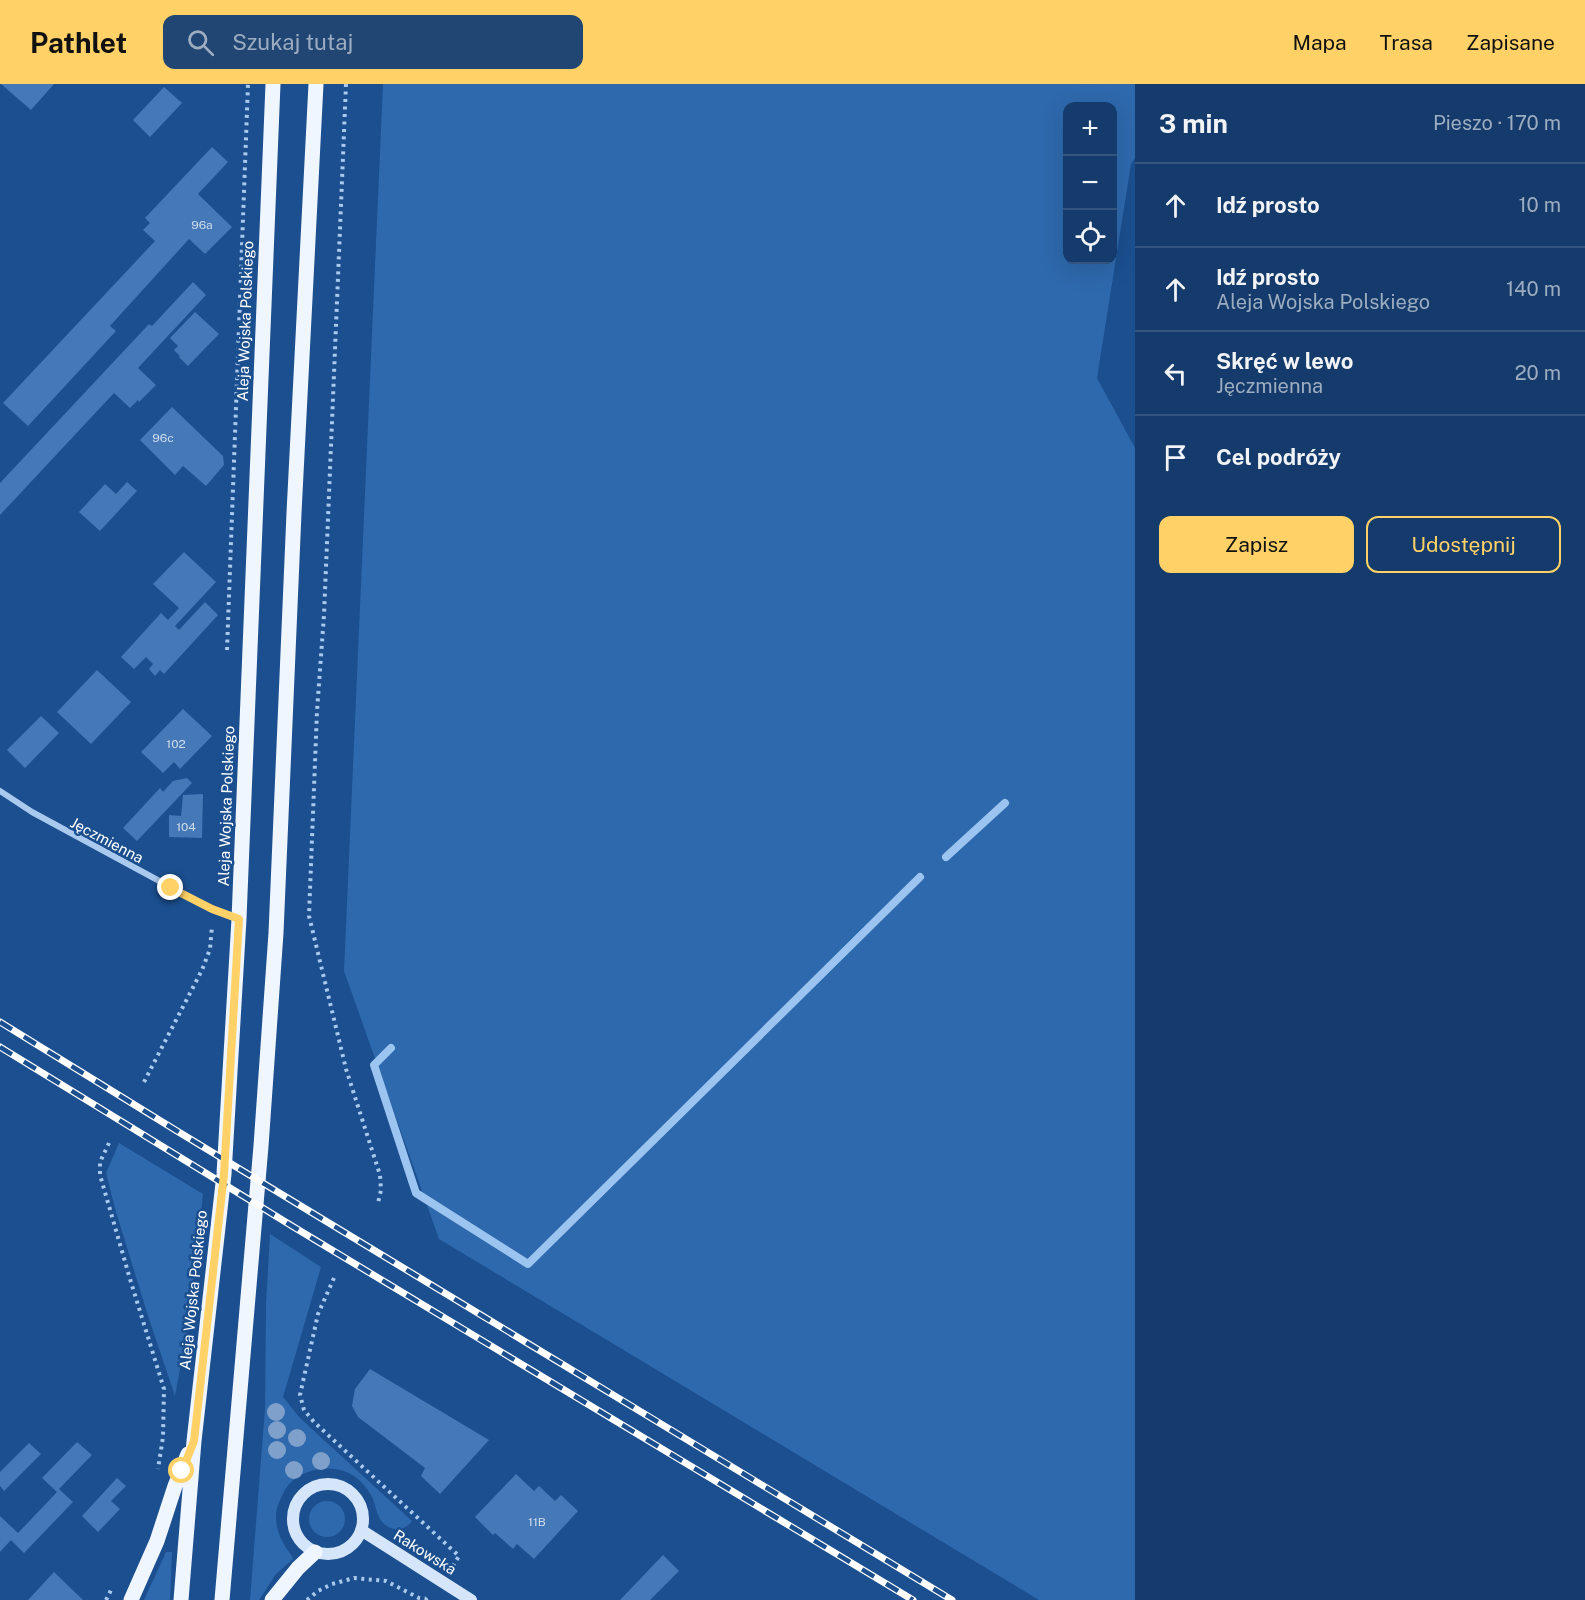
<!DOCTYPE html>
<html lang="pl">
<head>
<meta charset="utf-8">
<style>
	body { margin:0; font-family:"Public Sans",sans-serif; background:#214673; color:#f1f3f6 }
	.controls { position:absolute; right:18px; top:18px; display:grid; overflow:hidden; border-radius:12px; box-shadow:0 6px 24px #0002 }
	.controls button { width:54px; height:54px; display:grid; place-items:center; padding:0; border:0; border-bottom:2px solid #33557e; background:#143b6b; color:#f1f3f6; font:30px sans-serif }
	.stop { position:absolute; width:18px; height:18px; margin:-14px; border:4px solid #ffd166; border-radius:50%; background:#fff }
	.stop.end { background:#ffd166; border-color:#fff; box-shadow:0 2px 6px #0008 }
	.list { margin:0; padding:0; list-style:none }
	h2 { display:flex; justify-content:space-between; align-items:center; height:78px; margin:0; padding:0 24px; font-size:26px }
	h2 small { font-size:20px; font-weight:400; color:#9dadc1 }
	.list li { display:grid; grid-template-columns:39px 1fr auto; gap:18px; align-items:center; box-sizing:border-box; height:84px; padding:0 24px; border-top:2px solid #33557e }
	.list b { display:block; font-size:22px; white-space:nowrap }
	.list p { margin:0; font-size:20px; white-space:nowrap; color:#9dadc1 }
	.list em { font-size:20px; font-style:normal; color:#9dadc1 }
	.actions { display:flex; gap:12px; padding:18px 24px }
	.actions a { flex:1; padding:14px 0; border:2px solid #ffd166; border-radius:12px; text-align:center; font-size:21px; color:#ffd166 }
	.actions .main { background:#ffd166; color:#111 }
	.icon { flex:none; width:33px; height:33px; fill:none; stroke:currentColor; stroke-width:2; stroke-linecap:round; stroke-linejoin:round }
	.map { position:relative; flex:none; width:1135px; height:1516px; overflow:hidden }
	header { display:flex; align-items:center; gap:36px; box-sizing:border-box; height:84px; padding:0 30px; background:#ffd166; color:#111 }
	header strong { font-size:28px }
	nav { display:flex; gap:33px; margin-inline-start:auto; font-size:21px }
	.search { width:420px; height:54px; background:#214673; display:flex; align-items:center; gap:15px; box-sizing:border-box; padding:0 21px; border-radius:12px; color:#9dadc1; font-size:22px }
	main { display:flex }
	aside { flex:1; background:#143b6b }
	.map>svg:first-child { display:block }
</style>
</head>
<body>
<header>
<strong>Pathlet</strong>
<div class="search"><svg class="icon" aria-label="search" viewBox="0 0 24 24"><circle cx="10" cy="10" r="6"/><path d="M15 15l6 6"/></svg>Szukaj tutaj</div>
<nav><a>Mapa</a><a>Trasa</a><a>Zapisane</a></nav>
</header>
<main>
<div class="map">
<svg width="1135" height="1516" viewBox="0 0 1135 1516">
	<rect width="100%" height="100%" fill="#1b4f8f"/>
	<path fill="#2e69ad" fill-rule="evenodd" d="M383,0H1135V74L1131,80L1097,294L1135,364V1516H1039L439,1155L344,887ZM1068,22H1112V176H1068Z
		M119,1059L203,1110L189,1235L175,1312L149,1235L116,1128L106,1089Z
		M270,1150L321,1183L283,1313L300,1334L412,1437C405,1447 393,1448 384,1440C377,1433 376,1424 373,1415C370,1408 365,1402 360,1397C341,1378 307,1382 289,1400C284,1406 281,1414 278,1421C273,1435 278,1451 286,1464C289,1468 292,1471 293,1475L276,1490L259,1516H250L265,1325L266,1220Z
		M309 1435a18 18 0 1 1 36 0a18 18 0 1 1-36 0Z
		M166,1468H172L170,1516H144Z"/>
	<g fill="none" stroke-linecap="round" stroke-linejoin="round">
		<path stroke="#9cc4f0" stroke-width="8" d="M946,773L1005,719
			M391,964L374,981L416,1109L528,1180L920,793"/>
	</g>
	<path fill="#4478b7" d="M1,0H54L31,26Z
		M164,3L182,19L150,53L133,36Z
		M212,63L228,78L198,110L232,143L205,170L189,155L110,242L116,247L28,342L3,319L155,157L143,146L150,139L145,134Z
		M193,198L206,211L138,284L156,301L139,318L138,316L130,324L114,309L0,431V399L149,240L152,242Z
		M195,228L219,250L188,282L179,273L180,272L174,266L178,262L170,254Z
		M172,323L223,372L224,381L206,402L183,382L175,391L140,356Z
		M127,398L137,407L100,447L79,428L105,400L116,410Z
		M184,468L216,498L175,542L179,546L205,518L218,531L164,590L160,586L155,592L149,585L153,580L146,573L134,585L121,573L161,529L168,536L179,524L153,500Z
		M97,586L131,618L91,660L57,628Z
		M183,625L212,652L180,685L174,678L163,689L141,668Z
		M41,632L59,649L25,684L7,666Z
		M187,694L192,699L137,757L123,744L160,704L163,708L173,697Z
		M203,710L202,754L169,753V731L181,732L183,711Z
		M370,1285L489,1356L440,1410L421,1392L425,1384L358,1333L352,1322L355,1305Z
		M77,1358L92,1371L59,1405L73,1418L24,1469L11,1456L0,1468V1432L18,1449L57,1408L42,1394Z
		M29,1359L41,1370L4,1407L0,1402V1388Z
		M516,1390L534,1407L539,1402L555,1417L561,1411L578,1427L534,1475L517,1460L513,1465L495,1449L493,1451L475,1433Z
		M117,1394L126,1402L111,1417L120,1425L98,1448L82,1432Z
		M663,1471L679,1487L650,1516H620Z
		M54,1488L83,1516H28Z"/>
	<g fill="none" stroke-linecap="round" stroke-linejoin="round">
		<path stroke="#a9c9ee" stroke-width="4" stroke-dasharray="3 4.5" stroke-linecap="butt" d="M346,0L324,531L317,627L309,832L346,985L380,1091L381,1106L378,1119
			M227,566L248,0
			M144,998L202,886L210,865L212,842
			M109,1059L100,1078V1091L130,1195L164,1305L163,1353L158,1385
			M334,1194L318,1230L300,1311L304,1326L314,1338L459,1472L453,1482
			M106,1516L111,1506
			M307,1516L318,1507L332,1500L354,1494L386,1497L419,1514L426,1515L430,1511"/>
		<path stroke="#a9c9ee" stroke-width="6" d="M0,707L32,728L211,825L237,835"/>
		<path stroke="#d6e6fa" stroke-width="12" d="M293 1435a35 35 0 1 1 70 0a35 35 0 1 1-70 0Z
			M361,1446L471,1516"/>
		<path stroke="#f0f6ff" stroke-width="15" d="M131,1516L157,1457L175,1402L188,1370
			M181,1516L194,1357L224,1090L239,835L273,0
			M222,1516L261,1062L276,849L294,429L316,0
			M272,1516L298,1484L315,1468"/>
		<g stroke="#fff" stroke-width="7">
			<path id="rail" d="M0,938L177,1047L952,1516
				M0,963L297,1145L913,1516"/>
		</g>
		<use href="#rail" stroke="#1b4f8f" stroke-width="4.5" stroke-dasharray="14" stroke-linecap="butt"/>
	</g>
	<g fill="#7ea0ca">
		<circle cx="276" cy="1328" r="9"/>
		<circle cx="277" cy="1346" r="9"/>
		<circle cx="297" cy="1354" r="9"/>
		<circle cx="277" cy="1366" r="9"/>
		<circle cx="321" cy="1377" r="9"/>
		<circle cx="294" cy="1386" r="9"/>
	</g>
	<g fill="none" stroke-linecap="round" stroke-linejoin="round">
		<path stroke="#ffd166" stroke-width="8" d="M171,804L212,825L239,835L224,1090L194,1357L182,1387"/>
	</g>
	<g text-anchor="middle" dominant-baseline="central" stroke-width="5" stroke-linejoin="round" paint-order="stroke">
		<g font-size="12" fill="#d0dded">
			<text x="202" y="141">96a</text>
			<text x="163" y="354">96c</text>
			<text x="176" y="660">102</text>
			<text x="186" y="743">104</text>
			<text x="537" y="1438">11B</text>
		</g>
		<g font-size="15" fill="#fff" stroke="#1b4f8f">
			<text transform="translate(245 237) rotate(-88)">Aleja Wojska Polskiego</text>
			<text transform="translate(226 722) rotate(-88)">Aleja Wojska Polskiego</text>
			<text transform="translate(107 756) rotate(28)">Jęczmienna</text>
			<text transform="translate(193 1206) rotate(-84)">Aleja Wojska Polskiego</text>
			<text transform="translate(425 1468) rotate(32)">Rakowska</text>
		</g>
	</g>
</svg>
<div class="controls">
<button>+</button>
<button>−</button>
<button><svg class="icon" aria-label="locate" viewBox="0 0 24 24"><circle cx="12" cy="12" r="6"/><path d="M12 2v4M12 18v4M2 12h4M18 12h4"/></svg></button>
</div>
<div class="stop" style="left:182px;top:1387px"></div>
<div class="stop end" style="left:171px;top:804px"></div>
</div>
<aside>
<h2>3 min<small>Pieszo · 170 m</small></h2>
<ul class="list">
<li><svg class="icon" aria-label="ahead" viewBox="0 0 24 24"><path d="M12 20V5M6 11l6-6 6 6"/></svg><div><b>Idź prosto</b></div><em>10 m</em></li>
<li><svg class="icon" aria-label="ahead" viewBox="0 0 24 24"><path d="M12 20V5M6 11l6-6 6 6"/></svg><div><b>Idź prosto</b><p>Aleja Wojska Polskiego</p></div><em>140 m</em></li>
<li><svg class="icon" aria-label="left" viewBox="0 0 24 24"><path d="M17 20v-9H6M10 6l-5 5 5 5"/></svg><div><b>Skręć w lewo</b><p>Jęczmienna</p></div><em>20 m</em></li>
<li><svg class="icon" aria-label="arrive" viewBox="0 0 24 24"><path d="M6 21V4h12l-3 4 3 4H6"/></svg><div><b>Cel podróży</b></div></li>
</ul>
<div class="actions"><a class="main">Zapisz</a><a>Udostępnij</a></div>
</aside>
</main>
</body>
</html>
